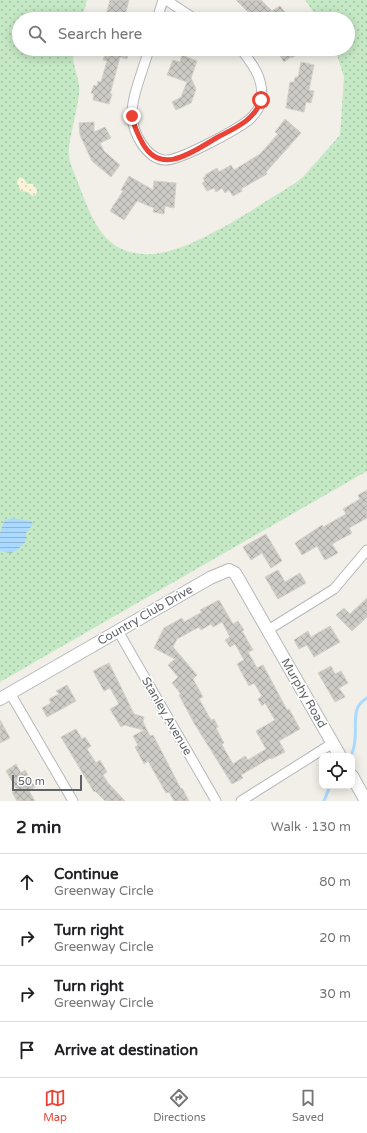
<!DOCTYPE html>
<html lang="en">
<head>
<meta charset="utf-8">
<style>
	body { margin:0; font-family:"Varela Round",sans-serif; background:#f6f6f6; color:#202124 }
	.controls { position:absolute; right:12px; bottom:12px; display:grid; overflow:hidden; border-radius:8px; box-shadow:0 2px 10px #0003 }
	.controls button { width:36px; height:36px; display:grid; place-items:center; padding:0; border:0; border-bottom:1px solid #e0e0e0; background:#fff; color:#202124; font:20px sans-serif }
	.scale { position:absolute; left:12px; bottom:10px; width:70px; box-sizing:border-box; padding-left:4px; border:2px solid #5f6368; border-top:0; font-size:11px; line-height:14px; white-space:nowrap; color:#5f6368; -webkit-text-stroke:3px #fff; paint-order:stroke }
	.stop { position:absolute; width:12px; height:12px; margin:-9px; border:3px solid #ea4335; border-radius:50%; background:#fff }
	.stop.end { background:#ea4335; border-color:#fff; box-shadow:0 1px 4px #0008 }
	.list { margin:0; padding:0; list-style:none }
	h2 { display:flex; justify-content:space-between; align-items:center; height:52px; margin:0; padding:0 16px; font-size:17px }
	h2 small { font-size:13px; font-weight:400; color:#757577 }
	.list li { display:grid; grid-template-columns:26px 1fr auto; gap:12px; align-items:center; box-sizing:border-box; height:56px; padding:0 16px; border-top:1px solid #e0e0e0 }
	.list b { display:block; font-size:15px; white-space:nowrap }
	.list p { margin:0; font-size:13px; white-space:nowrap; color:#757577 }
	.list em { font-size:13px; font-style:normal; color:#757577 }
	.icon { flex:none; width:22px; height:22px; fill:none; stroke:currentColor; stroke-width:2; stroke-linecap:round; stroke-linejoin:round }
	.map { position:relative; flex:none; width:367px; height:801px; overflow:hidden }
	.search { position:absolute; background:#fff; box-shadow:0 2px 10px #0003; left:12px; right:12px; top:12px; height:44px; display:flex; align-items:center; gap:10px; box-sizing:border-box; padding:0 14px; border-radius:22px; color:#757577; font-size:15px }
	.sheet { height:276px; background:#fff }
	nav { display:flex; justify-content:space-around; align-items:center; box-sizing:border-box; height:56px; border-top:1px solid #e0e0e0; background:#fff; font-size:11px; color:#757577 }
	nav a { display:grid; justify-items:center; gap:2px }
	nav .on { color:#ea4335 }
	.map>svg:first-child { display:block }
</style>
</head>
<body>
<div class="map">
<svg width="367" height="801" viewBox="0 0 367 801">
	<defs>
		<pattern id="grass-dots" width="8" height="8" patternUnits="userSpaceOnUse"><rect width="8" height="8" fill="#c5e8c5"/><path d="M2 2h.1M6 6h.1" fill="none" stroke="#a3c0a4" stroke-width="1.8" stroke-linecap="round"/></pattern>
		<pattern id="sand-dots" width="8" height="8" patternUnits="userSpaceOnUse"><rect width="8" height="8" fill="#fbf3d9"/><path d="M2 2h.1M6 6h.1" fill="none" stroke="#cec8b4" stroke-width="1.8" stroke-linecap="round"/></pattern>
		<pattern id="water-rules" width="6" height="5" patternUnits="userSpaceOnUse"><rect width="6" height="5" fill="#aadaff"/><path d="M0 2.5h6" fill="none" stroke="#8eb4d2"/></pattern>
		<pattern id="building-cross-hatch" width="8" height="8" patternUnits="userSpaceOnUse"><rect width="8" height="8" fill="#cccac5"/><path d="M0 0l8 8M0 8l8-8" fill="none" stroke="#a9a8a4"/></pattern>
	</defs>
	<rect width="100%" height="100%" fill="#f1efe8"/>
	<path fill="url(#grass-dots)" d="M0,0H87L82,19H19V49H74C70,64 81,78 79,93C78,109 67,144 69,156C70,166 77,178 80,188C94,225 107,257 153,254C196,250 257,206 294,184L303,177L340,135L344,77L335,49H348V19H319L305,0H367V471L0,682Z"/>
	<path fill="url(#sand-dots)" d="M19,177L24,179L27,184H33L37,190L36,195L32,196L28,192L21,191L17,183Z"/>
	<path fill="url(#water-rules)" d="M12,518L31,521L33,524L26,533V541L17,550L11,553L0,551V533L4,521Z"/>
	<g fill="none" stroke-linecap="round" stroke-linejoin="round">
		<path stroke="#aadaff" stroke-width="3" d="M352,753C359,738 352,718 358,707C360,703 364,700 367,698
			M324,801L330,786"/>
	</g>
	<path fill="url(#building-cross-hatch)" stroke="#d6d1c6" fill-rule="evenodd" d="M110,0H129L124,19H105Z
		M236,0H261L272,11L280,6L290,19H255Z
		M107,49H129L127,59L120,57L110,94H112L109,104L93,100L94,94L91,93L94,85L97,86L98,81L101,82L107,61L103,60Z
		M276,49H305L292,58L291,57L284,62Z
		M182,55L197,61L191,78L196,89L191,103L176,110L172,102L181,97L187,82L167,75L173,60L180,62Z
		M301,62L314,65L309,90L314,91L311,103L306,102L304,112L286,108L290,82H294L295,77H298Z
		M285,119L301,133L266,172L267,174L241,189L242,191L233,196L229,190L225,193L222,188L216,192L214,188L207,191L202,183L205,181L203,178L206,176L205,175L217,168L219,172L231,165L234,170L260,154L278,134L275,132Z
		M94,122V132L105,127L111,138L100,143L104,151L120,165L111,177L92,161L80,135L79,123Z
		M129,176L153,190L154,181L176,183L174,208L165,206L164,214L153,212L154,208L137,201L124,220L110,211L123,191L121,190Z
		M367,490V518L349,528L352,533L332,544L338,553L325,560L317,546L302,555L295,543L322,525L323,527L346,514L343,509L360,499L358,495Z
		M266,534L282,561L271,568L262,553L251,560L243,547Z
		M278,570L285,582L300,573L306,583L278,599L265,577Z
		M367,598V617L352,631L336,615L344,608L350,614Z
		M219,600L233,624L238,621L244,630L242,631L253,650L248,652L257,668L263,665L287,710L289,709L300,729L279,741L285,752L271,759L270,758L241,775L243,778L232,784L194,723L179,695L181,694L172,683L178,677L168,665L175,659L154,648L164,628L182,618L184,622L202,612L200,610ZM222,622L230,637L225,640L230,647L235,644L244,660L237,664L249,686L254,683L262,696L258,699L262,706L265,703L275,720L256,731L266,749L248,760L245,756L233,764L222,745L224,743L216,728L218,727L214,719L211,720L199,699L203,697L193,679L197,675L173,647L177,639L199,627L201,630L211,624L213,627Z
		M330,626L340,642L314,657L307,645L299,649L294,640L308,631L311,637Z
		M109,663L134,714L144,717L143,722L150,736L153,735L181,789L182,788L189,801H174L169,792L166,793L148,761L144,764L135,747L138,745L133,736L144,730L124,725L121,727L110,709L119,704L110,688L104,691L93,671Z
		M331,666L335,674L341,671L348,683L339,688L345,697L335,702L318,673Z
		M67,685L76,701L47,717L42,708L51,703L49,699L59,694L56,691Z
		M0,720L10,738L0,743Z
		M76,729L82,739L85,737L91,746L87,749L96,763L100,760L107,772L103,775L108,783L125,801H105L95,791L94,792L61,737Z
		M16,764L21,773L25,770L35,787L29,791L35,801H17L12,792L17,790L6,771Z"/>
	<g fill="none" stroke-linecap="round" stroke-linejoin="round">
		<g stroke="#b5b8bc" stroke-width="11">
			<path id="minor" d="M166,0L195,19
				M157,19L163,0
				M149,49C144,68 131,97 132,116C133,133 146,158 164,160C178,162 238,129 250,119C255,114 260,108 261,101C265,80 253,65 241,49
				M268,630L334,589L367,550
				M118,631L216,801
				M10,693L73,801
				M241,801L333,743"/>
		</g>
		<g stroke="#b5b8bc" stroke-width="14">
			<path id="tertiary" d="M0,699L210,578L229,570L235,573L340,756
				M352,776L366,801"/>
		</g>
		<use href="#minor" stroke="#fff" stroke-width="9"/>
		<use href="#tertiary" stroke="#fff" stroke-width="12"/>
	</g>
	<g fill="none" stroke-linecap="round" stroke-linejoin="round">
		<path stroke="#ea4335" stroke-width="5" d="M132,116C134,127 138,135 143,144C162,177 195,150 218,137C235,128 255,120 261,100"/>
	</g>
	<g text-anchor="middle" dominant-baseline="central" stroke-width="3.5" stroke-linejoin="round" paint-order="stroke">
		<g font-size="12" fill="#5f6368" stroke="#fff">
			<text transform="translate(145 615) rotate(-30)">Country Club Drive</text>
			<text transform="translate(304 693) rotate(60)">Murphy Road</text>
			<text transform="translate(167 716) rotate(60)">Stanley Avenue</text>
		</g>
	</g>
</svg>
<div class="controls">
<button><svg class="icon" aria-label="locate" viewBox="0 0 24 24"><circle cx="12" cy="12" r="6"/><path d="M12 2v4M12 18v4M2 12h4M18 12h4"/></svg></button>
</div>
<div class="scale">50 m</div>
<div class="stop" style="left:261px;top:100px"></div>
<div class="stop end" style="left:132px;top:116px"></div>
<div class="search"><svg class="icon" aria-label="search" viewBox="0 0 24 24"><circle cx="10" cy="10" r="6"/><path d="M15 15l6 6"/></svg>Search here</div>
</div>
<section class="sheet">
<h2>2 min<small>Walk · 130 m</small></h2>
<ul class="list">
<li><svg class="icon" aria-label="ahead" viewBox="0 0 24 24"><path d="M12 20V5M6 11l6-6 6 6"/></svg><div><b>Continue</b><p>Greenway Circle</p></div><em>80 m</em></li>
<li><svg class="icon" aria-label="right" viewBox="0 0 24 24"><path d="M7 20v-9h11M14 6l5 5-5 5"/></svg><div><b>Turn right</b><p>Greenway Circle</p></div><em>20 m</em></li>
<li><svg class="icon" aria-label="right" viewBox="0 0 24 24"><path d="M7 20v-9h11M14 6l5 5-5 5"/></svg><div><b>Turn right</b><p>Greenway Circle</p></div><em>30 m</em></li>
<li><svg class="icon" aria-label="arrive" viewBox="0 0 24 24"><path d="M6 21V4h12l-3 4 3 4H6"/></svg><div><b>Arrive at destination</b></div></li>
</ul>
</section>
<nav>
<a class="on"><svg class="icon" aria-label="map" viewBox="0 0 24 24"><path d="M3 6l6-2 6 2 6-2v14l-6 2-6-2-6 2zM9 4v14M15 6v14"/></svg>Map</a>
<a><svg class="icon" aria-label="directions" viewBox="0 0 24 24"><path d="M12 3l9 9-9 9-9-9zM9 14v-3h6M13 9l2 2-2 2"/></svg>Directions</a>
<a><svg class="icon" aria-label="saved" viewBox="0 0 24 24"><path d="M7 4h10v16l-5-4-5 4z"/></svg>Saved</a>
</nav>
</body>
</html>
